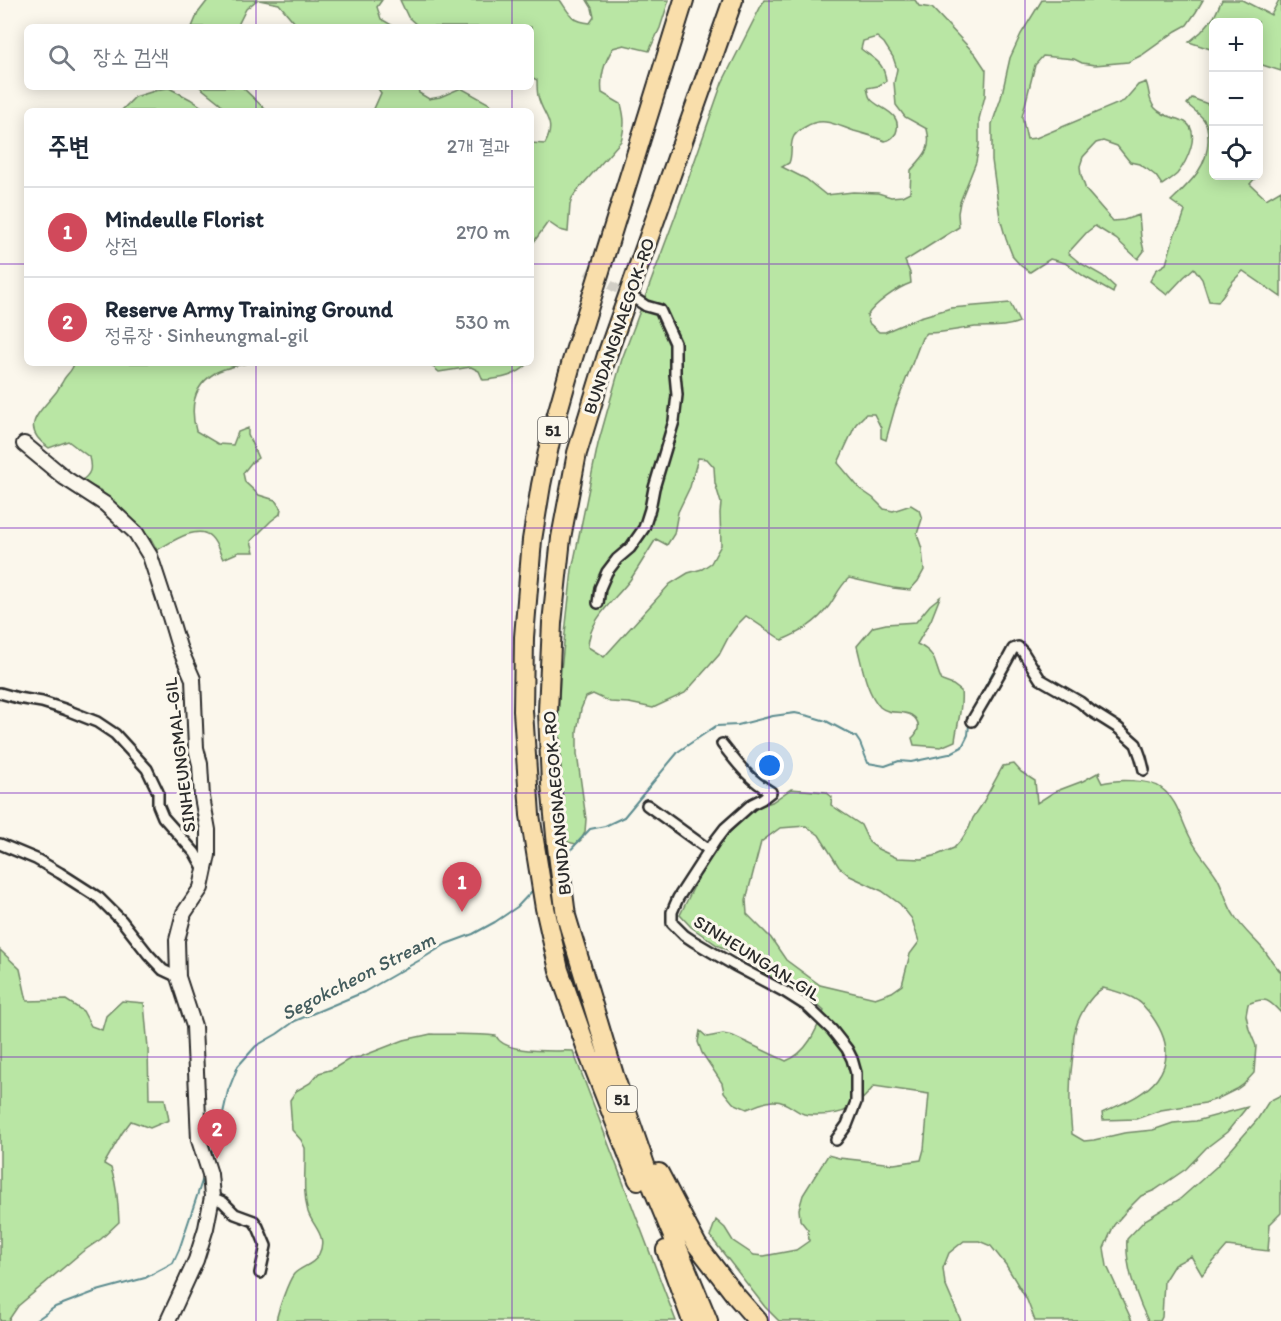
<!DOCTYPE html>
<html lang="ko">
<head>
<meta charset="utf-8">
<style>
	body { margin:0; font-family:Itim,"Poor Story",sans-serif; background:#f2f2f3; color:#1f2937 }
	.controls { position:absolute; right:18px; top:18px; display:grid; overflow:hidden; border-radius:9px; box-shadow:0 3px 15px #0003 }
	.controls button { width:54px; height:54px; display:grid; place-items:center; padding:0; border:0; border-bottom:2px solid #e0e1e3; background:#fff; color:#1f2937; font:30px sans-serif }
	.you { position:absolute; left:770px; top:766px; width:21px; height:21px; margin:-15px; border:4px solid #fff; border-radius:50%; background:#1a73e8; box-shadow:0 0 0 9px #1a73e833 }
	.badge { display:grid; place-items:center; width:39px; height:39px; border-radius:50%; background:#d1495b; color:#fff; font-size:20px; font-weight:700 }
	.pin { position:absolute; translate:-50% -50px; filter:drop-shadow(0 2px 3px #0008) }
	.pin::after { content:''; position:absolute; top:32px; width:21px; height:18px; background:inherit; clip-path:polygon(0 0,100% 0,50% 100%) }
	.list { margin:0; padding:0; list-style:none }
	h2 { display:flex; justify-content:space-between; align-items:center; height:78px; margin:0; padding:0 24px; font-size:26px }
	h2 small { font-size:20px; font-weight:400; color:#747a83 }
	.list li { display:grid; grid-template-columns:39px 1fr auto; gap:18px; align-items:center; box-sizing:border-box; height:90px; padding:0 24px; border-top:2px solid #e0e1e3 }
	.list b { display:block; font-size:22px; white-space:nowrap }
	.list p { margin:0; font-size:20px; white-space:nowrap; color:#747a83 }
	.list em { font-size:20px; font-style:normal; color:#747a83 }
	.icon { flex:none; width:33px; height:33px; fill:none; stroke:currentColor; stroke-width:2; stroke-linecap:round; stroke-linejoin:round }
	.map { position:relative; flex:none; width:1281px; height:1321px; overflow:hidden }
	.search { position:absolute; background:#fff; box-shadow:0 3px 15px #0003; left:24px; top:24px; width:510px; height:66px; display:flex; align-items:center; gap:15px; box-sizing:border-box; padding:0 21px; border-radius:9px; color:#747a83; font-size:22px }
	.panel { position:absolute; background:#fff; box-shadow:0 3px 15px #0003; left:24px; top:108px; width:510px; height:258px; border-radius:9px }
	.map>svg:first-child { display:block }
</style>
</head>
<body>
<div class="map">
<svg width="1281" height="1321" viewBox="0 0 1281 1321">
	<rect width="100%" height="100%" fill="#fbf7ec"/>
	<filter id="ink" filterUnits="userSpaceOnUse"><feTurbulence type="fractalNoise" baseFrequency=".0167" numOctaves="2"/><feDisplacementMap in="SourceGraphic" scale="12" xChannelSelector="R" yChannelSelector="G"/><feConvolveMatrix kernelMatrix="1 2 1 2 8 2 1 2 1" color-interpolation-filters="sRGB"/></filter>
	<g filter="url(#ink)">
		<path fill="#b9e6a4" stroke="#728868" stroke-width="1.5" fill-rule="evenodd" d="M208,0H257L246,9L237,27H192L198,13Z
			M259,0H382L377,7L381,19L395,27H324L320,24L295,23L279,4Z
			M400,0H560C570,14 571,21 590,23L594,17L592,8L587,0H669L660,28L649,51L624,45L613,48C604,63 600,76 602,93L621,104C625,119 625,126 621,141L577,191L572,198L570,205L568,232L560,230L548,222L531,246V143L545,144C557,121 543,117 538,96C537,91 537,85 537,80L531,77V27H419L408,17Z
			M764,0H915L919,6L932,8L976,55L986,70L985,96L979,119V145L976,162L960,202L958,213L959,227L905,261L910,273L911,283C897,288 874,304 867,316L869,323L879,332H885L920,317L951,308L1010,303L1019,322C1005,328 990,326 975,327C959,329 943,333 927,333L922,338L895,408L886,440L881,438V428L874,414H866L856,424L838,463L860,489L873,498L884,509L893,511L911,505L919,510L922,519L917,534L922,549L924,570L918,581L910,590L893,588L849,578C840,586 836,596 829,606C816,623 801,632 782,640L746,616L738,624L729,636L719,655L685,693L653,708L629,703L610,702L593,694L586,697L581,709L577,731V754L586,819L585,832L581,840L576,844L563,841L559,788L558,720L560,679L572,570L598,444L622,359L675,217L722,83ZM877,37L884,43L893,57L897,69L894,83L896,105L905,117L927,129C932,149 925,155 911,170L910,192L902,196L891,197L878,193L853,192L826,195L806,179L782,167L789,163C793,154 789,145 794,136C797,132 801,129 805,127C823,116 836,125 854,131C865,134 875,137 885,141C890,140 893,138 896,133C904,111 875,108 870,98C868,95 868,91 867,88L878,86L886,81C884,62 875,60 861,49L863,41ZM698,458L707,459L714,467L715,483L721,503L720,513L721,545L711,563L702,569L688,573L670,584L604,657L588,647C589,619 614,601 630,580C639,567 647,553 656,539L667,545L674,534L678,512L690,487Z
			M1042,0H1203L1196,12L1187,25L1176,31L1142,55L1128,62L1095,65L1082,63L1074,59L1043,56L1035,65L1022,117L1027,139L1036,138L1124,101L1138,85L1146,82C1150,91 1148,101 1155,108C1163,117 1175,117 1185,122C1202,132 1186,163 1177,174C1173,178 1166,182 1162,185L1156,176L1147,169L1139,164L1130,162L1117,146L1103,141L1096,143L1083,157L1080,166L1081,175L1086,190L1113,221L1124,220L1139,215L1141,238L1144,251L1138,259L1116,239L1095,226L1087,232L1068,253L1080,263L1103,276L1115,287L1113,293L1085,277L1065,263L1050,259L1030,272L1021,266L1013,257L1006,239L1000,218L992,160V124L1001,98L1010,58L1021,34Z
			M1222,0H1242L1271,15L1279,0H1281V71L1259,64L1258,22H1214L1213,50L1189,42L1201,32L1214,17Z
			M200,87H242L267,111H226L220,103Z
			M377,87H418L419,93L429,99L440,97L461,88L488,103L497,111H373L381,93Z
			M169,88L190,99L208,111H121L135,97L161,89Z
			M1192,98L1213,106L1214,176H1257L1250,184L1266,199L1281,190V297L1243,271L1233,281L1218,302L1209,301L1202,279L1194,268L1184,277L1167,295L1150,281L1156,270L1166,264L1175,233L1181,223L1185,211L1171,201C1190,183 1209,166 1208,138C1208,133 1207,124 1204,120C1200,114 1192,109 1187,104Z
			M74,363H247C237,366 224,368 215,373C193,386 190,408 196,431L218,444L233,445L238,432L248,428V435L258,458L251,463L243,473L245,482L259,495L275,500L281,509L280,514L271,521L251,541L254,552H239L223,559C219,552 217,543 211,537C198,523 170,543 157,550L151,539L100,490L81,481C91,474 92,469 89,457L68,441L49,448C18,426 40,413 57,391C59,387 62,383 64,379C68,373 73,370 74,363Z
			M431,363H529C517,376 501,379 483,380L479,371L471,367L439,372L432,366Z
			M940,597L931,620L917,644C938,654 933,662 942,681L953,685L961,691C963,709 957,724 955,741L941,747L914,745L912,738C920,731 921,721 911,715C902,710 889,715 880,707C866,692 862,665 857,646L873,627L886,624L916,622L930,605Z
			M1014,764L1021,772L1035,781L1037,803L1054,792L1083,781L1101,771L1098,775L1102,783C1117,779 1148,779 1161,788C1178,800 1181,821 1191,839C1198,853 1209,864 1217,877C1224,889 1226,903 1234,915C1242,929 1254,938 1264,950C1270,958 1274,965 1281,972V1013C1269,1000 1266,996 1248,1004L1246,1015L1249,1029L1256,1046L1254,1073L1244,1084L1237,1089L1217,1099L1205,1103L1161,1110L1136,1119L1103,1120L1102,1113C1120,1104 1144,1096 1157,1079C1174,1056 1164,1031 1148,1011C1145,1008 1142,1003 1138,1001C1128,994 1116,991 1103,988C1089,996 1077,1018 1074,1035C1073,1041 1074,1048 1073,1054C1069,1081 1069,1107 1072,1134L1084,1141L1094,1140L1124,1133L1153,1130L1173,1123L1196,1121L1247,1107L1227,1132L1206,1148L1186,1169L1155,1190L1141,1196L1128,1209L1114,1225L1104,1248L1107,1266L1132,1321H1035L1027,1300L1006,1265L991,1246L979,1241H964L949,1253L943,1268L945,1284L961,1321H779L765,1307L710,1236L716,1220L725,1228L733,1241L754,1255L764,1256L796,1250L809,1241L808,1230L800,1220L799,1209L803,1195L828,1155L839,1158L894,1164L921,1160L924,1149L929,1094L874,1086C858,1107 845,1115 818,1115C814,1115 808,1115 804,1114C793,1110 787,1101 774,1101C765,1101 756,1106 747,1109L733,1103L724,1092L722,1083L702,1053L698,1042L700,1031L707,1037L723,1034L733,1036L786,1061C807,1053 816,1031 824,1011L804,993L766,974L751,961L717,945L691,927L680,915L701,872L721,842L733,829L757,807L772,802L791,789L826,792L832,797L831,805L861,825L869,842L878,849L897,858L922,859L937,855L954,848L962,839L969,828L973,818L981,806L1003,766ZM806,826L819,835L839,867L850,876L882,891L900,904L912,919L919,942L910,954L902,985L892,992L875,998L820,985L786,960L771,938L747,914L746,900L761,842L780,828Z
			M0,950L20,969L27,1001L66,1000L83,1011L91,1026L102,1030L106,1016L122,1001L144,1003L148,1048L149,1099H165L169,1120L150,1128L131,1121L122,1133L104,1164L111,1168C117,1186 118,1203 119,1222L101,1239L82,1252L18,1306L8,1321H0Z
			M431,1034C453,1035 474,1033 496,1036C505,1055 555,1050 573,1051L676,1321H276C278,1311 288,1281 294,1274C302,1266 314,1265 319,1254C328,1236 313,1227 308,1212C302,1191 306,1169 305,1148L301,1140L292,1130L290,1100L296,1091L310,1083L319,1073L333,1069L351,1058L360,1057L404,1040Z
			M1281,1095V1213L1270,1224L1268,1251L1227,1246L1202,1275L1191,1256L1174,1265L1164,1281L1162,1317L1160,1321H1148C1136,1296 1125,1267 1127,1239L1145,1220L1180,1199L1216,1167L1257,1120L1269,1101Z"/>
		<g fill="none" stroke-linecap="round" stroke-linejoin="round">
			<path stroke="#5c8c8f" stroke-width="2" d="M973,710L993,672
				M566,855L590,829L605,826L624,817L679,751L716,726L738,725L773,716L795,713L809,716L826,721L856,737L860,743L868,763L885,766L899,761L911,762L949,754L962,747L968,735L969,724
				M211,1155L221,1122L228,1091L238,1066L256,1046L277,1034L295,1021L364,992L420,960L446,944L473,934L495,922L517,907L533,890
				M35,1321L55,1307L97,1291L145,1278L173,1263L179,1250L204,1175"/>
			<path stroke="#d1cec5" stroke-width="9" stroke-dasharray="9 4.5" stroke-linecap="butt" d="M587,271L629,296"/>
			<g stroke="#2b2b2b" stroke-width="14">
				<path id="street" d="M598,603L600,588L607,572L617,559L630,548L644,528L650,509L654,488L674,421L677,395L675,374V343L660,310L646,306L637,300
					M0,693L18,698L42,702L64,709L97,722L115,734L147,769L158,792V805L163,817L195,853L205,871
					M972,721C986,697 1000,674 1013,649L1018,647L1023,652L1040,679L1080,702L1091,711L1118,728L1136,744L1141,758L1144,770
					M722,744C737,763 749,780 771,792L762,799L752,804L725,828L715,841L678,898L672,912V923L684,935L693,941L734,965L785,992L807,1006L832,1030L847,1049L852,1059L856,1073V1102L847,1125L836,1140
					M647,805L709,850
					M0,844L36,859L60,873L99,898L122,921L148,954L163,970L178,977
					M212,1197L223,1202L235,1214L254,1221L258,1227L266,1246L260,1273"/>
			</g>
			<g stroke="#2b2b2b" stroke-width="18">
				<path id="secondary" d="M24,444L65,478L105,504L136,533L150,556L170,617L179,647L193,679L196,748L200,764L202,797L208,830V855L201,888L184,913L177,940L178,977L194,1026L199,1140L210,1174L212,1197L206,1228L196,1260L168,1321"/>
			</g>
			<g stroke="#2b2b2b" stroke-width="22">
				<path id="highway" d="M659,1173L697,1245L736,1296L758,1321
					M638,1180L589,1055L559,970L545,908L530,815L523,711L524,637L532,540L541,485L552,432L572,361L684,0
					M666,1250L692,1321
					M708,1321L653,1188L614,1075L566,916L557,846L551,784L548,711L552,623L561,538L577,453L607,355L733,0"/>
			</g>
			<use href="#street" stroke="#fbf7ec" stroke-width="9"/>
			<use href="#secondary" stroke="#fbf7ec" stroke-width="14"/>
			<use href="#highway" stroke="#f9deab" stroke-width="18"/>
		</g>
	</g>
	<path fill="none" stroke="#7b2cbf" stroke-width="1.5" stroke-opacity="0.55" d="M256,0V27M512,0V27M769,0V1321M1025,0V1321M256,87V111M512,87V111M0,264H27M531,264H1281M256,363V1321M512,363V1321M0,528H1281M0,793H1281M0,1057H1281"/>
	<g text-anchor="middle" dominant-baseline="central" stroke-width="6" stroke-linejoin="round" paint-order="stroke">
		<g fill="#fbf7ec" stroke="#696865" stroke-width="1.5">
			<rect x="538" y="417" width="30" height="26" rx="4.5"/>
			<rect x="607" y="1086" width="30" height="26" rx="4.5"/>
		</g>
		<g font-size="16" font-weight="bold" fill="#2b2b2b">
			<text x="553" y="430">51</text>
			<text x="622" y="1099">51</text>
		</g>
		<g font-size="18" fill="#2b2b2b" stroke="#fbf7ec">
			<text transform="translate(619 326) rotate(-71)">BUNDANGNAEGOK-RO</text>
			<text transform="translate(180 755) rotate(-97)">SINHEUNGMAL-GIL</text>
			<text transform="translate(557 803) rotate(-95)">BUNDANGNAEGOK-RO</text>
			<text transform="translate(757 958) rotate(32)">SINHEUNGAN-GIL</text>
		</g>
		<g font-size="20" font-style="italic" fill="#435c5d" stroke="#fbf7ec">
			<text transform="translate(358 976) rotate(-27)">Segokcheon Stream</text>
		</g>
	</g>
</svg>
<div class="controls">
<button>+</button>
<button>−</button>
<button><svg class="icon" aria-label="locate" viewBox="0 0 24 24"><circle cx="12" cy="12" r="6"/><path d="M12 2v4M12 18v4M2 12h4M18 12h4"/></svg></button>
</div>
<div class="you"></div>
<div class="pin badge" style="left:462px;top:912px">1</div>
<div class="pin badge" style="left:217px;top:1159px">2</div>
<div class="search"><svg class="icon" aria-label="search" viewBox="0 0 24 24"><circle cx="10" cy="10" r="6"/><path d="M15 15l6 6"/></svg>장소 검색</div>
<section class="panel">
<h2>주변<small>2개 결과</small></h2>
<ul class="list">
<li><span class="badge">1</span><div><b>Mindeulle Florist</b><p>상점</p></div><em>270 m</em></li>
<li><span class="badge">2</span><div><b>Reserve Army Training Ground</b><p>정류장 · Sinheungmal-gil</p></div><em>530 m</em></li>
</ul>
</section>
</div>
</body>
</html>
